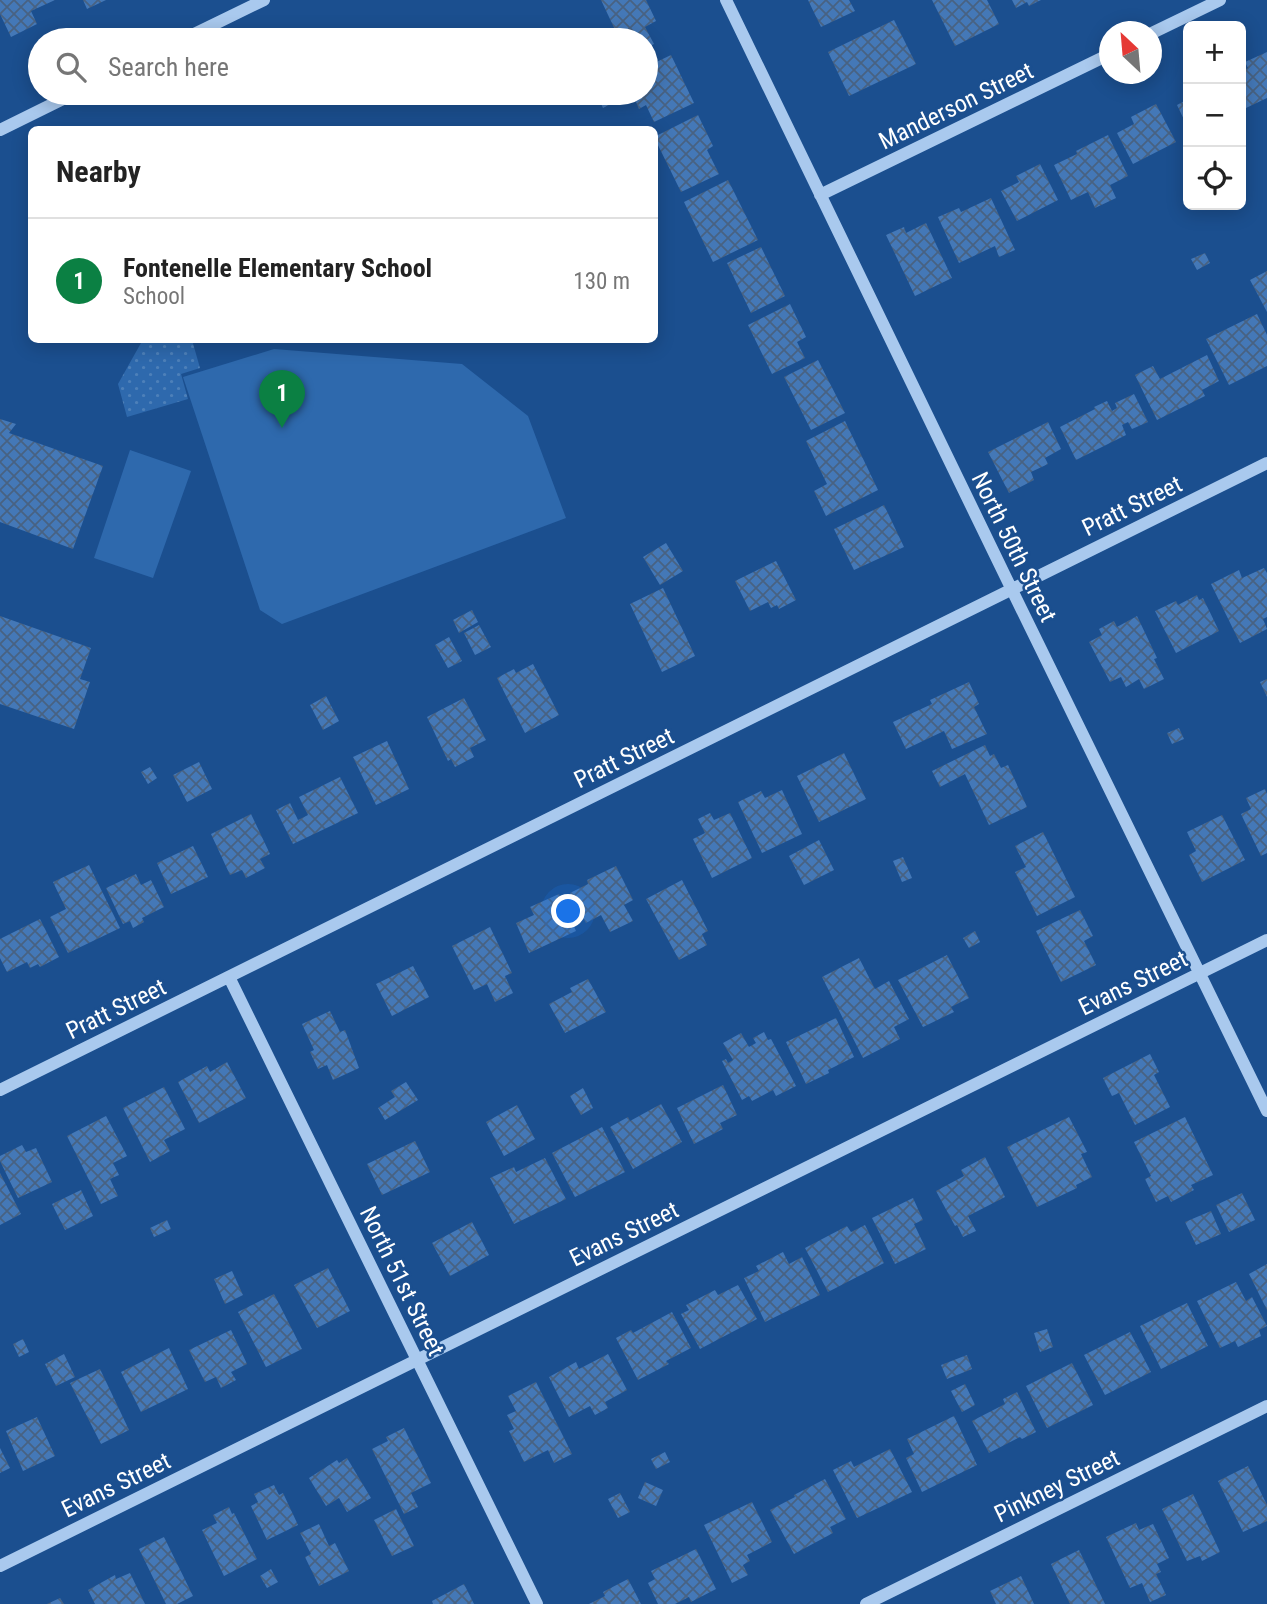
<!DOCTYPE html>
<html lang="en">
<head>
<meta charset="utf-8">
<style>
	body { margin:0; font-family:"Roboto Condensed",sans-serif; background:#f6f6f6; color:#222 }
	.controls { position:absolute; right:21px; top:21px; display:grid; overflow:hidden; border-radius:10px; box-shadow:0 4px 18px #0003 }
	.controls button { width:63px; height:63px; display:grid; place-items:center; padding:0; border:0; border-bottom:2px solid #e0e0e0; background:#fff; color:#222; font:35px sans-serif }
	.compass { position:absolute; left:1099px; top:21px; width:63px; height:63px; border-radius:50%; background:#fff; box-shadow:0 4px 18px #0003; rotate:334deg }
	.you { position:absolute; left:569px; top:912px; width:24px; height:24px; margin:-18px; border:5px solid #fff; border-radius:50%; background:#1a73e8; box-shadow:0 0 0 10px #1a73e833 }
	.badge { display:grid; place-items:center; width:46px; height:46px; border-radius:50%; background:#0b8043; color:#fff; font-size:23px; font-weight:700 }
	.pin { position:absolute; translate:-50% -58px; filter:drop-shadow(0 2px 4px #0008) }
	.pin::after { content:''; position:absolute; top:37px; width:24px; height:21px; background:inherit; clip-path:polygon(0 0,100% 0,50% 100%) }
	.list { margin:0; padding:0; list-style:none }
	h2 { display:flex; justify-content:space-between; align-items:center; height:91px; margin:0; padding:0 28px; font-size:30px }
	h2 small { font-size:23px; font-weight:400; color:#767676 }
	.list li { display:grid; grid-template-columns:46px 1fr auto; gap:21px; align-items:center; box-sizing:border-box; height:126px; padding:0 28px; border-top:2px solid #e0e0e0 }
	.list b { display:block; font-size:26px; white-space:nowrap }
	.list p { margin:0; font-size:23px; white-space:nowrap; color:#767676 }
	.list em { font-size:23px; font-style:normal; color:#767676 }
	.icon { flex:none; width:38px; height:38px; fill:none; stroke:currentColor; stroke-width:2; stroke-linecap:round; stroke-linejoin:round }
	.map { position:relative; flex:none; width:1267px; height:1604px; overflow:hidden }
	.search { position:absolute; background:#fff; box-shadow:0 4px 18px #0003; left:28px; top:28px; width:630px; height:77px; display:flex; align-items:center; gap:18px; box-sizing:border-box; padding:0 24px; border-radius:38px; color:#767676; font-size:26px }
	.panel { position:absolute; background:#fff; box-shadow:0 4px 18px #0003; left:28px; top:126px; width:630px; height:217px; border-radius:10px }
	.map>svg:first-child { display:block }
</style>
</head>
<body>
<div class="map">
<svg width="1267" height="1604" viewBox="0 0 1267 1604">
	<defs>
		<pattern id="green-dots" width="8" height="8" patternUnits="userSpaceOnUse" patternTransform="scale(1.75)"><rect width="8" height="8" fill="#2e69ad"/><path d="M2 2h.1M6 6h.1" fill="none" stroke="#4d80b9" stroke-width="1.8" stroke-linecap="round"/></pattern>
		<pattern id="building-cross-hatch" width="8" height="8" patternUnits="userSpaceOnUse" patternTransform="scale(1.75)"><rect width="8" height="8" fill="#4478b7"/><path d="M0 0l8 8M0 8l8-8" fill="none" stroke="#486282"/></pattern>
	</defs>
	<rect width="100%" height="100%" fill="#1b4f8f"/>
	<path fill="url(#green-dots)" d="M151,340H192L200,368L181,374L188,399L127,417L118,384L141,343Z"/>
	<path fill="#2e69ad" d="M274,349L462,364L528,416L566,518L282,624L260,610L183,377Z
		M130,450L191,471L153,578L94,558Z"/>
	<path fill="url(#building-cross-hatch)" d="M0,0H55L31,11L37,24L11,37L0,14Z
		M83,0H106L87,9Z
		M601,0H646L656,21L645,27L654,44L646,48V40H609L608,38L617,34Z
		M808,0H849L855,11L821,27Z
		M932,0H987L999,24L955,46Z
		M1012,0H1041L1029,6L1027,2L1016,8Z
		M894,20L916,64L849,96L828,52Z
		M1267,52V98L1246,108L1241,98V72L1248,68L1245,62Z
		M671,55L694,103L654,122L646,105L639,109L632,93H646V67Z
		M596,93H632L603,108Z
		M1188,99V128L1177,105Z
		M1156,104L1176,142L1133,164L1117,133L1134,124L1131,117Z
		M698,115L713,146L707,150L719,174L681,192L654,137Z
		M1108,135L1128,176L1110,185L1116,198L1095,208L1088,192L1071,200L1054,165L1077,154L1076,151Z
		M1040,164L1058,200L1017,221L1001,191L1019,182L1016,176Z
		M728,180L758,240L713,262L684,202Z
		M991,198L1015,250L999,257L995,246L959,263L938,217L959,208L961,212Z
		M926,223L952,278L915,296L886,235L904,227L906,233Z
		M761,247L785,296L751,313L727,263Z
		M1205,253L1210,263L1197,270L1191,259Z
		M1267,271V312L1250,280Z
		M790,304L806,337L797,342L805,358L772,374L748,325Z
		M1257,314L1267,335V366L1229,385L1206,339Z
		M1207,355L1219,381L1202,390L1205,396L1157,420L1135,375L1153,366L1160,379Z
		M818,360L845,413L811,430L784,377Z
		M1134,394L1148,422L1132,429L1128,422L1122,425L1126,435L1076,460L1060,427L1095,409L1094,407L1107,401L1112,411L1117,408L1115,403Z
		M0,419L16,424L9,433L103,466L73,549L0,522Z
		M845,421L878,490L826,516L814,491L827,484L806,441Z
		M1048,422L1061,449L1045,458L1048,464L1031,472L1034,480L1009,493L988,452Z
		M884,505L904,547L854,570L834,529Z
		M666,543L683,571L660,585L643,557Z
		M776,561L796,600L779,609L777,605L771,608L768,602L750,611L735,581Z
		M1264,568L1267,573V617L1263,619L1267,629L1240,643L1211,584L1239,570L1242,578Z
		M663,588L695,656L662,672L630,604Z
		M1197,595L1199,600L1203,598L1219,631L1176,653L1155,611L1176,601L1178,605Z
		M472,610L478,622L459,633L453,620Z
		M0,616L91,648L80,679L90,682L74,729L0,704Z
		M1137,616L1157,658L1154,659L1164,679L1144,689L1139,679L1126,687L1121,677L1110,682L1089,642L1102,635L1099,629L1114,621L1117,627Z
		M479,625L491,647L475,655L464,633Z
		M449,637L462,661L448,668L435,645Z
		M533,664L559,715L525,733L497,678L514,669L516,673Z
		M1267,679V697L1260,682Z
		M969,682L979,704L974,707L987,734L952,749L944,731L906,749L893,722L932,704L930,700Z
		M326,696L339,721L323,730L310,705Z
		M464,698L486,740L470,748L474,757L455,767L451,759L448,761L427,717Z
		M1179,728L1184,739L1172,744L1167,733Z
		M387,741L409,789L376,805L353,757Z
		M985,745L990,756L994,754L1001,768L1008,765L1027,807L989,825L965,774L940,787L932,771Z
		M844,753L866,799L819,822L797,776Z
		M199,762L212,789L187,802L173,775Z
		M150,767L157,778L148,784L141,772Z
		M340,777L358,813L293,844L276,810L290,803L298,820L308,815L299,797Z
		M1265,789L1267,794V853L1261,856L1241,814L1251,809L1246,798Z
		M782,790L802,834L762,853L738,802L761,791L765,798Z
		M710,813L714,820L730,813L752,858L712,878L693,839L705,833L698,819Z
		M251,814L270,854L260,859L265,868L246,878L242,870L230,875L211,834Z
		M1222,815L1245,860L1202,882L1189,855L1196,851L1187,832Z
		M1043,832L1075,897L1037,916L1015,872L1026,867L1015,846Z
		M819,840L834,870L804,885L789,856Z
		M193,846L208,877L171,894L157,863Z
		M903,857L912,878L902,882L893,861Z
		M89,865L120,928L68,953L50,917L66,909L53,882Z
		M616,866L633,900L624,905L633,921L610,932L601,915L586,923L570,893L588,884L587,880Z
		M136,874L141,885L151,880L164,907L142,918L144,922L133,928L130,921L123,924L106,888Z
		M682,880L708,931L702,934L707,945L679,960L646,899Z
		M559,894L576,931L529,953L516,923L534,915L530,907Z
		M1080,910L1093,936L1084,941L1096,965L1061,982L1036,931Z
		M40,919L59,957L40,967L38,964L30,968L27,962L7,972L0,958V939Z
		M490,927L512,973L505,976L513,993L495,1002L487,984L474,990L452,946Z
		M975,931L980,942L969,948L963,938Z
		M947,955L969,998L951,1007L954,1012L923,1027L898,980Z
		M859,958L875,989L889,981L909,1019L894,1027L900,1039L863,1058L822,977Z
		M413,966L429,997L392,1016L376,984Z
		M588,979L606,1012L565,1033L549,1004L572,992L570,988Z
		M330,1011L340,1032L345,1030L359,1068L333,1080L327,1065L318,1069L310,1052L314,1050L302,1024Z
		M836,1018L854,1057L828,1070L829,1073L806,1084L786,1042Z
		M764,1032L768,1040L771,1039L796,1086L776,1096L773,1090L752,1101L749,1096L742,1100L722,1061L726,1059L728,1063L733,1060L723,1043L741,1033L749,1047L756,1043L753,1038Z
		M1150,1054L1159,1072L1154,1075L1170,1107L1135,1125L1119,1093L1112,1096L1103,1078Z
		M227,1062L246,1098L199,1123L178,1082L207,1066L210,1072Z
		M406,1082L418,1100L385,1120L378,1108L395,1097L391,1091Z
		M723,1085L737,1115L720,1123L723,1129L694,1144L677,1108Z
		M164,1087L185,1129L164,1140L170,1151L150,1162L123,1108Z
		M583,1088L593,1108L581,1115L570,1096Z
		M661,1104L682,1142L633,1169L610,1127L628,1117L630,1121Z
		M517,1105L535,1139L504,1156L486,1122Z
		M106,1116L127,1156L113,1163L119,1175L110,1179L118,1196L101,1204L67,1136Z
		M1069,1117L1087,1152L1081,1154L1092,1177L1076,1185L1077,1188L1037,1207L1007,1147Z
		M1185,1117L1213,1175L1191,1185L1194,1190L1171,1202L1168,1196L1156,1202L1145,1179L1151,1176L1134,1142Z
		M602,1127L625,1172L575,1197L552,1153Z
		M415,1141L430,1172L382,1195L367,1164Z
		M22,1145L26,1152L36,1148L52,1182L18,1198L0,1161V1156Z
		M985,1157L1005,1197L968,1216L976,1231L963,1237L957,1225L955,1226L936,1191L964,1176L961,1170Z
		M545,1158L566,1199L514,1224L490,1178L514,1167L516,1172Z
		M0,1173L21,1214L0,1225Z
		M81,1190L93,1216L65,1230L52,1204Z
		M1242,1193L1255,1220L1229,1232L1216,1205Z
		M913,1198L923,1220L914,1224L926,1249L895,1264L872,1218Z
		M1211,1211L1221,1234L1196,1245L1185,1222Z
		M167,1220L171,1229L154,1237L150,1228Z
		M472,1222L489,1255L450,1276L432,1243Z
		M865,1225L884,1263L828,1292L805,1248L847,1226L851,1232Z
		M783,1252L789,1264L802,1257L820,1295L765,1322L744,1278L759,1271L756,1266Z
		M1267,1264V1310L1249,1274Z
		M328,1268L350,1311L317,1328L294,1285Z
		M232,1271L243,1295L225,1304L214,1279Z
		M1236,1282L1246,1301L1252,1297L1267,1326L1259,1330L1261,1336L1238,1347L1235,1341L1220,1348L1197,1301Z
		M738,1285L757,1319L700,1349L681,1314L689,1310L686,1305L715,1290L718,1295Z
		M274,1294L302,1349L266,1367L238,1312Z
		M1187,1303L1208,1346L1161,1369L1140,1326Z
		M672,1312L691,1348L666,1361L669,1364L638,1380L616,1338L631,1330L633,1333Z
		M1047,1329L1053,1347L1040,1352L1034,1333Z
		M231,1330L247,1364L231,1372L236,1380L221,1388L216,1377L205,1382L189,1350Z
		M1130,1332L1151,1372L1105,1395L1084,1355Z
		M23,1339L29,1352L19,1357L13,1344Z
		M169,1348L188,1389L141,1412L121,1372Z
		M64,1354L75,1377L56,1386L45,1364Z
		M608,1354L627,1390L605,1402L608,1408L595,1415L590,1406L569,1417L549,1377L576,1362L579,1369Z
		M967,1355L972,1369L947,1379L941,1365Z
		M1072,1363L1093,1405L1047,1428L1026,1386Z
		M100,1369L129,1430L101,1444L70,1383Z
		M536,1382L572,1454L554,1463L548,1450L524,1462L509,1431L514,1429L507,1415L516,1411L508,1396Z
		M965,1384L975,1405L962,1412L951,1391Z
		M1017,1392L1036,1432L1022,1439L1020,1437L989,1453L972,1421L1005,1404L1003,1399Z
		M954,1416L977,1465L922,1492L906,1458L914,1454L907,1439Z
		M37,1417L55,1456L23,1471L6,1431Z
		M404,1428L431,1483L411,1493L418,1507L404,1514L372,1449L388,1441L386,1437Z
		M0,1448L10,1468L0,1473Z
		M890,1449L912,1492L857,1518L833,1470L851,1461L854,1467Z
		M665,1452L670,1462L656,1469L651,1459Z
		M347,1458L371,1498L347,1512L339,1498L326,1506L309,1478L337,1460L339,1463Z
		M1248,1466L1267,1505V1521L1243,1532L1218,1481Z
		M825,1479L846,1519L830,1527L833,1533L794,1554L770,1510L795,1497L794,1495Z
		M645,1482L663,1490L656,1506L638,1498Z
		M274,1485L279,1495L283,1493L298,1525L267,1540L251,1506L258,1502L254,1494Z
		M620,1493L630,1512L618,1518L608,1499Z
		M1193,1494L1220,1552L1202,1561L1200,1556L1187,1561L1162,1509Z
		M752,1502L772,1542L747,1555L750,1561L743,1565L748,1575L732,1583L704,1525Z
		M229,1507L232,1514L234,1513L257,1559L224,1576L202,1530L217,1523L213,1515Z
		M396,1509L414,1546L392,1556L374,1520Z
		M1136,1523L1139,1530L1153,1524L1169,1558L1157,1564L1161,1572L1156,1574L1166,1595L1150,1602L1142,1583L1130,1588L1106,1537Z
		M319,1524L329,1546L335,1543L349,1571L319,1586L305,1557L311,1554L300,1533Z
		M164,1537L193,1596L177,1604H166L139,1549Z
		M696,1549L716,1589L691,1602L689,1597L675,1604H658L648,1583L655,1579L651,1571Z
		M1079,1550L1105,1604H1070L1051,1564Z
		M271,1569L278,1582L267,1588L260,1576Z
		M130,1573L145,1604H95L88,1590L115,1575L116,1579Z
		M1021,1576L1034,1604H996L990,1591Z
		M628,1579L641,1604H589L605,1596L603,1592Z
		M464,1584L474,1604H433L432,1601Z
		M60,1598L64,1604H47Z"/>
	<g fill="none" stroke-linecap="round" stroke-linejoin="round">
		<path stroke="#a9c9ee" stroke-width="12" d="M726,0L1012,590L1267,1111
			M1152,33L1220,0
			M182,40L264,0
			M0,130L75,93
			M820,195L1110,54
			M229,977L537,1604
			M0,1090L1267,463
			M0,1566L1267,940
			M866,1604L1267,1406"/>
	</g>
	<g text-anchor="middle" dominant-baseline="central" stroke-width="5" stroke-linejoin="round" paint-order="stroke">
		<g font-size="24" fill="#fff" stroke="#1b4f8f">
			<text transform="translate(956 106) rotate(-26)">Manderson Street</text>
			<text transform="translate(1132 506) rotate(-26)">Pratt Street</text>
			<text transform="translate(1014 547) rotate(64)">North 50th Street</text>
			<text transform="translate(624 758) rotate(-26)">Pratt Street</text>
			<text transform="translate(1133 983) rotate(-26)">Evans Street</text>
			<text transform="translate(116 1009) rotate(-26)">Pratt Street</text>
			<text transform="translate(624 1234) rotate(-26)">Evans Street</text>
			<text transform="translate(402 1281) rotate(64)">North 51st Street</text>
			<text transform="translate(116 1485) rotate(-26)">Evans Street</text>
			<text transform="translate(1057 1486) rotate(-26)">Pinkney Street</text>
		</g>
	</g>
</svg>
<div class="controls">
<button>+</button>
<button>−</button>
<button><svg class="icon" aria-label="locate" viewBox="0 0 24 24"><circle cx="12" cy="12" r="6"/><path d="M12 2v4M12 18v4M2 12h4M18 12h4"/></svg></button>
</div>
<svg class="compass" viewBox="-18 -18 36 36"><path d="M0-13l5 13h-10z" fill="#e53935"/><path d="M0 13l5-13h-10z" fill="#767676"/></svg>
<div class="you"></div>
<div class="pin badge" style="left:282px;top:428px">1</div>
<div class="search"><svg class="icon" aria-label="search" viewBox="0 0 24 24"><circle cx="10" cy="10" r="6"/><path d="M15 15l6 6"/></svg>Search here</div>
<section class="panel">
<h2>Nearby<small></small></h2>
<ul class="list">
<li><span class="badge">1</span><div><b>Fontenelle Elementary School</b><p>School</p></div><em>130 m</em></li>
</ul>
</section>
</div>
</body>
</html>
